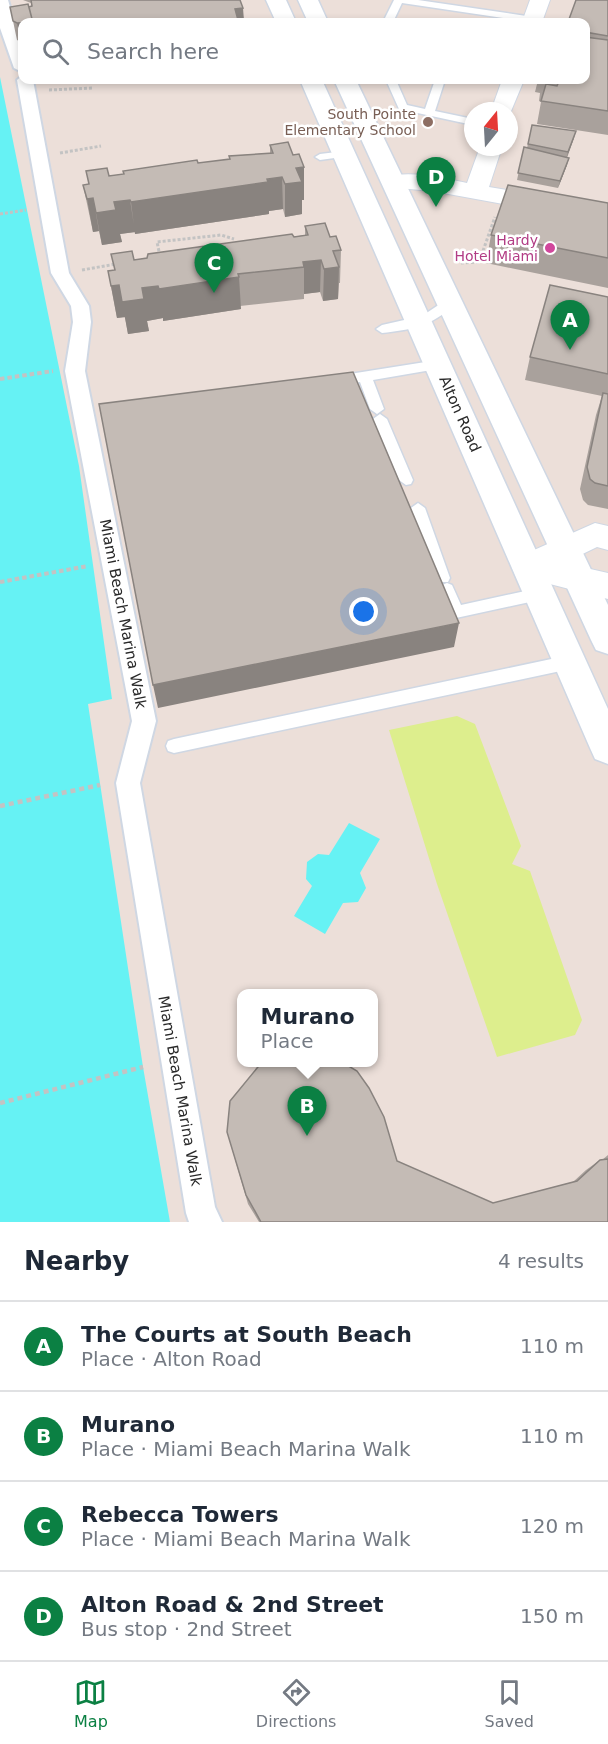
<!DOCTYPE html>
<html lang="en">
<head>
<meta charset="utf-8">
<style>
	body { margin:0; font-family:"DejaVu Sans",sans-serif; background:#f6f6f7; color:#1f2937 }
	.compass { position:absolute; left:464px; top:102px; width:54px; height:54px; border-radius:50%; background:#fff; box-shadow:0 3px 9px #0003; rotate:18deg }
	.you { position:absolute; left:364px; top:612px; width:21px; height:21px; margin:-15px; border:4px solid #fff; border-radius:50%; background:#1a73e8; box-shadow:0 0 0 9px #1a73e833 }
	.badge { display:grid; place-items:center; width:39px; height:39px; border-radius:50%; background:#0b8043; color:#fff; font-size:20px; font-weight:700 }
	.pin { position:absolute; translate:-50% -50px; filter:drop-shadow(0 2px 3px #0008) }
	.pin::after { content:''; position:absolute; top:32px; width:21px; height:18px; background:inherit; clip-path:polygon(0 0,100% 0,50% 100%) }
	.popup { position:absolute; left:237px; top:989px; width:141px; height:78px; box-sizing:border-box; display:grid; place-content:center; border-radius:12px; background:#fff; filter:drop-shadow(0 2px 4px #0005); font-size:20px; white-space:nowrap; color:#747a83 }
	.popup b { font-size:22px; color:#1f2937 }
	.popup::after { content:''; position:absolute; left:50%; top:100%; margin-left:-12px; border:12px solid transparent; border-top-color:#fff }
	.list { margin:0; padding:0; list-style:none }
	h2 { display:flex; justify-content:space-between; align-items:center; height:78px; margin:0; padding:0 24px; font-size:26px }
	h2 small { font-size:20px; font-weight:400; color:#747a83 }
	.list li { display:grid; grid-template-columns:39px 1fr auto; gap:18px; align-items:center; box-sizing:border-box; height:90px; padding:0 24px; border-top:2px solid #e0e1e3 }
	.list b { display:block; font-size:22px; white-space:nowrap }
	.list p { margin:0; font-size:20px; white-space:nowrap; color:#747a83 }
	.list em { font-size:20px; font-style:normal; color:#747a83 }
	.icon { flex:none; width:33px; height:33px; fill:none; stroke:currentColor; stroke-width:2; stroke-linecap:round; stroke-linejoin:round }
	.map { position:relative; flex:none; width:608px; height:1222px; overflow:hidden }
	.search { position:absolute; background:#fff; box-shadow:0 3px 9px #0003; left:18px; right:18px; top:18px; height:66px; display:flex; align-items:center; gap:15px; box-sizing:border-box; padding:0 21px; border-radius:12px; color:#747a83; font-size:22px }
	.sheet { height:438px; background:#fff }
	nav { display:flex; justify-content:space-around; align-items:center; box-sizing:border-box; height:84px; border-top:2px solid #e0e1e3; background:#fff; font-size:16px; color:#747a83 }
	nav a { display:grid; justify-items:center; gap:3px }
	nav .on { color:#0b8043 }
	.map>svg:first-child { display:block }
</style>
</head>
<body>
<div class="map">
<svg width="608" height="1222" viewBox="0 0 608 1222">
	<rect width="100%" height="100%" fill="#ecdfd9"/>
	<path fill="#ddee8d" d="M457,716L475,724L521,846L512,864L530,871L582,1020L575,1035L497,1057L437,884L389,730Z"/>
	<path fill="#66f2f4" d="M0,77L79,466L112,699L88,704L143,1067L170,1222H0Z
		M349,823L380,839L360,873L366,888L358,902L343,903L325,934L294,916L312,886L306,879L307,862L318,854L329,855Z"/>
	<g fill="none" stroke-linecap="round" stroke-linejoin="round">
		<g stroke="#cfd7e3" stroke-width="3">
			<path id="service" d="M394,0H418L533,17L538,20L530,22L402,3L393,22H383Z
				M386,80H396L407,105L425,109L435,80H445L435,111L473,119V125L399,109Z
				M345,151L349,152V156L320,160L315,157L320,154Z
				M449,298L455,302L453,305C433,326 410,330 382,333L376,329L382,325L422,316Z
				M438,360L444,365L443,368L373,380L384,409L377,414L370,409L360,382L337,386L331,381L337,376Z
				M380,414L387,419L413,480L411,484L406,485L399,480L373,419Z
				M418,503L425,508L450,578L448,582H438L436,578L411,508Z
				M447,583L452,585L461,605L539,588L544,590L546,594L544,598L539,600L456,618L451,616L440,589L442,585Z
				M570,655L575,657L578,662L575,667L570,669L174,753L168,751L166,746L168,741L174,739Z"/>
		</g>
		<g stroke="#cfd7e3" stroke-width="4">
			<path id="pedestrian" d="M0,0H8L22,50V72L14,68L0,28Z
				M22,76V80H33L69,273L89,306L91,322L85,371L156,721L140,783L215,1207L222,1222H189L186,1213L116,783L132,721L65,371L73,322L71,306L51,273L17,80Z"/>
		</g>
		<g stroke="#cfd7e3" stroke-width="2">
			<path id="minor" d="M530,0H550L542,22H522Z
				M502,80H524L509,116V111H491Z
				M480,147H502L489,187L608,207V223L432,191L386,187L382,182L386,177C411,170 442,178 467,183Z
				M595,523L608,526V550L597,547L564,563L608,573V599L546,583L542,574L527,579L516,576L512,567L516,558Z"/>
		</g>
		<g stroke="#cfd7e3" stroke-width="3">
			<path id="tertiary" d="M266,0H286L296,22H276Z
				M298,0H318L328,22H308Z
				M300,80H322L608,709V764L595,759L590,748Z
				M334,80H356L608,605V654L596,650L591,640Z"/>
		</g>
		<path stroke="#c3c3c3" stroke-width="3" stroke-dasharray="3 2" stroke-linecap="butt" d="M49,90L93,88
			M60,153L101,146
			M0,214L26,210
			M160,256L157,242L221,235L234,239
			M461,263L479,262L495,217
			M82,270L116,264"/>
		<path stroke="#c3c3c3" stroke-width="4" stroke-dasharray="4.5 3" stroke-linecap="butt" d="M0,379L53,371
			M0,582L88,566"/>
		<path stroke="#c3c3c3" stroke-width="4.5" stroke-dasharray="5 4" stroke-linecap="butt" d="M0,806L100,785
			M0,1103L143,1067"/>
		<use href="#service" fill="#fff" fill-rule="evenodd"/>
		<use href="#pedestrian" fill="#fff" fill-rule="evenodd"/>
		<use href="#minor" fill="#fff" fill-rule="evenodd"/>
		<use href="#tertiary" fill="#fff" fill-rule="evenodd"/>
	</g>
	<path fill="#a9a19c" d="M23,0H240L244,21L238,22H22V42H21L17,40L13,21L32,6L31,3Z
		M608,0V135L537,124L541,102L539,101L540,93L535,92L538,80H585V22Z
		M532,125L574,138L567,158V165L558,188L517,180L524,147L527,148Z
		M270,145L304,200H302V214L285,217L283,209L269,211V214L135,234V232L120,234L122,242L102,245L99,231L93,232L83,185L89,184L86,171L109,176L230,159L229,156L270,153Z
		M608,203V288L486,263L491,235Z
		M305,226L330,237L341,250L340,283H339L338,299L323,301L320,292L304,294V299L240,306L241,309L163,321V318L147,321L149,331L128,334L125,317L117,318L108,271L114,270L134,260L305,235Z
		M608,297V509L588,505L583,500L580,489L596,415L602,396L525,380L530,357Z
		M227,1132L397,1161L493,1203L573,1182L586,1170L600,1160H602L608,1155V1222H259L248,1204Z"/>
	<path fill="#89837f" d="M243,8L244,21L238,22H222L235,9Z
		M22,22V42H21L17,23Z
		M576,131L574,138L566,159L568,152Z
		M569,158L567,165L558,188L560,181Z
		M304,167V200H302V214L285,217V184L296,168Z
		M282,177L283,209L269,211V214L135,234L131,202Z
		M93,198L99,231L93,232L87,199Z
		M130,200L135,232L120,234L122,242L102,245L96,213L114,202Z
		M321,260L320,292L304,294V267L303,262Z
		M339,267L338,299L323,301L324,269Z
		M239,277L241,309L163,321V318L147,321L149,331L128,334L122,302L142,288Z
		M119,285L125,317L117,318L111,286Z
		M459,623L454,647L158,708L153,685Z"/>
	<path fill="#c4bbb5" stroke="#89837f" stroke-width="1.5" d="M31,0H240L243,8L235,9L238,20L222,22H42L32,19L29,7L32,6Z
		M576,0H608V36L585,32V22H568Z
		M28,4L32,19L42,22L17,23L13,21L10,7Z
		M585,37L608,40V111L541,101L546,84L557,86L559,81L551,80H585Z
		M532,125L576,131L568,152L528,144Z
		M288,142L293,155L299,154L304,167L296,168L302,182L285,184L282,177L267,179L268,182L131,202L130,200L114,202L116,210L96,213L93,198L87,199L83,185L89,184L86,171L107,168L109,176L124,174L123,171L197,160L198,163L230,159L229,156L273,153L270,145Z
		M524,147L569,158L560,181L518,173Z
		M508,185L608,203V258L491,235Z
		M325,223L330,237L336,236L341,250L333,251L339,267L324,269L321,260L303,262L304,267L238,274L239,277L159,289L158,286L142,288L144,299L122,302L119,285L111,286L108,271L115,270L111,254L132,251L134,260L147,258L148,254L292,234L294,237L308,235L305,226Z
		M550,285L608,297V374L530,357Z
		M353,372L459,623L153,685L99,404Z
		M603,393L608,394V486L595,483L590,479L587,467Z
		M262,1062H342L357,1071L369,1088L384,1117L397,1161L493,1203L577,1181L600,1160L608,1159V1222H261L246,1195L227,1132L230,1101Z"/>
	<circle fill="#8d6e63" stroke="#fff" stroke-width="2" cx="428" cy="122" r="6"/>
	<circle fill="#d1479c" stroke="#fff" stroke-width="2" cx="550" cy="248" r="6"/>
	<g text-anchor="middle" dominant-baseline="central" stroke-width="5" stroke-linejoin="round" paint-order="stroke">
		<g font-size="14" fill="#785e54" stroke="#fff" text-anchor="end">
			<text x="416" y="114">South Pointe<tspan x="416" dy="16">Elementary School</tspan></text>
		</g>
		<g font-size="14" fill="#b23c85" stroke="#fff" text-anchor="end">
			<text x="538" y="240">Hardy<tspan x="538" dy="16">Hotel Miami</tspan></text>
		</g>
		<g font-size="15" fill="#292929" stroke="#fff">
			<text transform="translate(460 414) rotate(66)">Alton Road</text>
			<text transform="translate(123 614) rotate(79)">Miami Beach Marina Walk</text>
			<text transform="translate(180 1091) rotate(80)">Miami Beach Marina Walk</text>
		</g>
	</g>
</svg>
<svg class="compass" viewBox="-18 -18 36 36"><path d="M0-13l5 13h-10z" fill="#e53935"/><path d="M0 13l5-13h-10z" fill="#747a83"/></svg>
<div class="you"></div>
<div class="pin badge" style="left:570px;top:350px">A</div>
<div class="pin badge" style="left:307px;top:1136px">B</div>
<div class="popup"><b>Murano</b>Place</div>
<div class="pin badge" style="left:214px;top:293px">C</div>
<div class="pin badge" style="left:436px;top:207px">D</div>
<div class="search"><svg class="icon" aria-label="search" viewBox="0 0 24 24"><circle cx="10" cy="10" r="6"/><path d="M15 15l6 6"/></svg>Search here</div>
</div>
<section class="sheet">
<h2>Nearby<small>4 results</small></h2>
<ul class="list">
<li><span class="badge">A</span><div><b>The Courts at South Beach</b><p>Place · Alton Road</p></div><em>110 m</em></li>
<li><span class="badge">B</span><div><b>Murano</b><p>Place · Miami Beach Marina Walk</p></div><em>110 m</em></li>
<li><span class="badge">C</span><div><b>Rebecca Towers</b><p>Place · Miami Beach Marina Walk</p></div><em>120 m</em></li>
<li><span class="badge">D</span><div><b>Alton Road &amp; 2nd Street</b><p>Bus stop · 2nd Street</p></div><em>150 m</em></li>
</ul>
</section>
<nav>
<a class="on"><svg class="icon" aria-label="map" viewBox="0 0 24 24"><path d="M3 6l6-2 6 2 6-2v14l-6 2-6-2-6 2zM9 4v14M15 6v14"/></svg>Map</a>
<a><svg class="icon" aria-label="directions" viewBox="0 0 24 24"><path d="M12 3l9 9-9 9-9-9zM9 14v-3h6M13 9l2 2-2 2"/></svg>Directions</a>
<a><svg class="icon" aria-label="saved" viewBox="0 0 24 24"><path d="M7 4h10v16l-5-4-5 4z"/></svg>Saved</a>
</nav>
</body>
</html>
